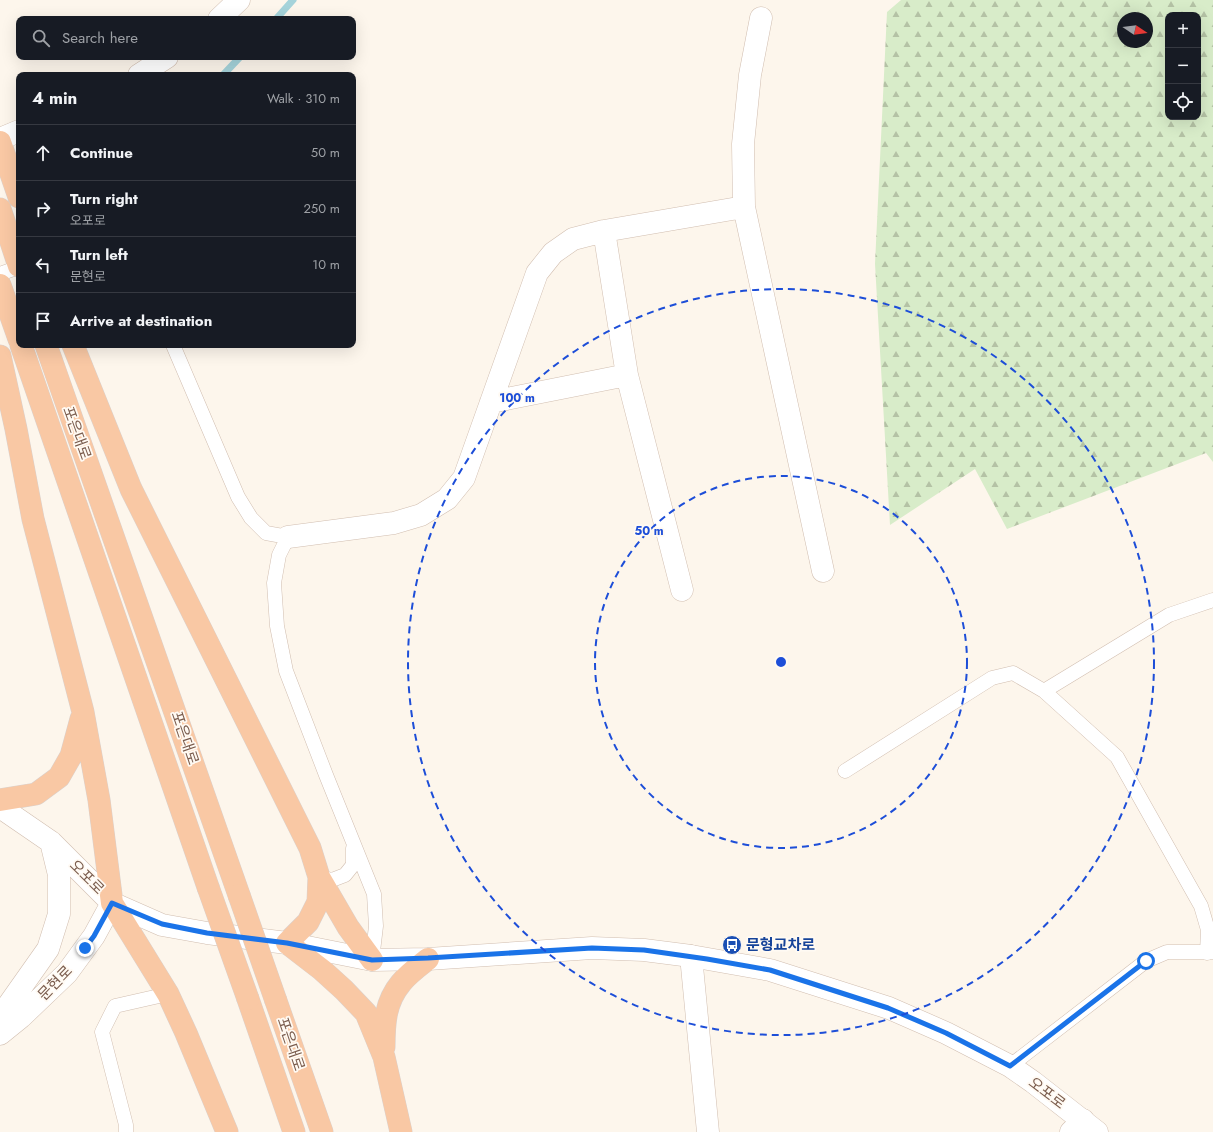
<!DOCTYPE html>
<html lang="en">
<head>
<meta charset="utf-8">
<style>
	body { margin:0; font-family:Jost,"Noto Sans KR",sans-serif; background:#242831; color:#f1f3f6 }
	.controls { position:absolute; right:12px; top:12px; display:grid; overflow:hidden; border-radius:8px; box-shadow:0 4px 16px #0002 }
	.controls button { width:36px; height:36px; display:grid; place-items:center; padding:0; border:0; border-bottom:1px solid #363941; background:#171b24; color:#f1f3f6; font:20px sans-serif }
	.compass { position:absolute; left:1117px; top:12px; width:36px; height:36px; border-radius:50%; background:#171b24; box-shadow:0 4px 16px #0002; rotate:103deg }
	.stop { position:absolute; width:12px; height:12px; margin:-9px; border:3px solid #1a73e8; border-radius:50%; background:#fff }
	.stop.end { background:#1a73e8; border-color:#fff; box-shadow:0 1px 4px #0008 }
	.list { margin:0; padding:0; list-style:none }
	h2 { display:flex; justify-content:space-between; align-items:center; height:52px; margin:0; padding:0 16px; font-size:17px }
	h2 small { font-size:13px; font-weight:400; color:#9ea1a6 }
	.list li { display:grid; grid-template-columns:26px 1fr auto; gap:12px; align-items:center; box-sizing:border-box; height:56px; padding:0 16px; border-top:1px solid #363941 }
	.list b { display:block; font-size:15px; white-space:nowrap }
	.list p { margin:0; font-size:13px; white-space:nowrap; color:#9ea1a6 }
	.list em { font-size:13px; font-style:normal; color:#9ea1a6 }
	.icon { flex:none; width:22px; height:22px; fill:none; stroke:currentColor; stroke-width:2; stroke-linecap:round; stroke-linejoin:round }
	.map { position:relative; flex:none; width:1213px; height:1132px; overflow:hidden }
	.search { position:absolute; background:#171b24; box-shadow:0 4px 16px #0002; left:16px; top:16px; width:340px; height:44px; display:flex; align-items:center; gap:10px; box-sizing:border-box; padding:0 14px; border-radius:8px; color:#9ea1a6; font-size:15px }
	.panel { position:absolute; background:#171b24; box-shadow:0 4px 16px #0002; left:16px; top:72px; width:340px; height:276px; border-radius:8px }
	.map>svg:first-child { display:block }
</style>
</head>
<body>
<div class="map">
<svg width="1213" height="1132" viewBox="0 0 1213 1132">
	<defs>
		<pattern id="forest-firs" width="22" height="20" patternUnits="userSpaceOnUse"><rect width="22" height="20" fill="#d8ecc9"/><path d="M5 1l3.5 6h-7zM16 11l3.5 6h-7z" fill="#b4c2a5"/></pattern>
	</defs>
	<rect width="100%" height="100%" fill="#fdf6ec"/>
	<path fill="url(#forest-firs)" fill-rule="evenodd" d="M901,0H1213V462L1206,453L1007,529L975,469L890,525L875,264L887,12ZM1168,15H1198V117H1168ZM1123,18H1147V42H1123Z"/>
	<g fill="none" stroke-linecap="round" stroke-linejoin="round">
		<path stroke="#a5d3da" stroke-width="7" d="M276,19L293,0
			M223,75L240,57"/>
		<g stroke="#d1beb0" stroke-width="15">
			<path id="service" d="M0,274L19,267
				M173,345L238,497L251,518L266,533L288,537L279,555L274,583L277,626L286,671L326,775L374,894L376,926L372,960
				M1044,691L1169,615L1213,600
				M845,771L992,678L1013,673L1044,691L1117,757L1201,906L1208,930L1207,953
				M319,877L332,880L345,875L353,865V848
				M1010,1066L1146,961L1167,952H1213
				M126,1132V1125L102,1032L115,1006L168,994"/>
		</g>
		<g stroke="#d1beb0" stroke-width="23">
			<path id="minor" d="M761,18L750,75L743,144L744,207L823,571
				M219,19L239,0
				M139,75L167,57
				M0,139L19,131
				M604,231L627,375L682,590
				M491,402L627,375
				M288,537L394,523L421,515L447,499L464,478L537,273L553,253L573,239L604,231L744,207
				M691,956L708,1132
				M1071,1132L1083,1120"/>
		</g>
		<g stroke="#d1beb0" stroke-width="23">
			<path id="tertiary" d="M0,807L51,842L112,903L162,925L207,933L287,943L372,960L428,959L592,948L644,950L691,956L770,970L889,1008L946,1033L1010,1066L1033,1082L1097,1132
				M0,1017L48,949L59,914V875L51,842
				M0,1034L21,1017L67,973L94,936L112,903"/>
		</g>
		<g stroke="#dad1cd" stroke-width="23">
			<path id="trunk" d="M0,142L19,197
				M0,209L19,266
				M0,285L19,339
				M21,345L208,887
				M46,345L239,895
				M73,345L131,489L310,848L319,877L318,902L308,922L287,943L322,970L344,990L366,1013L384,1057L401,1132
				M0,356L16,429L33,519L83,712L99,800L112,903L168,994L186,1033L227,1132
				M0,800L36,794L59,777L71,756L81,719
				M319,877L348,927L372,960
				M248,999L294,1132
				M276,1001L322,1132
				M384,1047C384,1024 385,1002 401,983C408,974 419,966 428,959"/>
		</g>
		<use href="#service" stroke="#fff" stroke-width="14"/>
		<use href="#minor" stroke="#fff" stroke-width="22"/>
		<use href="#tertiary" stroke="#fff" stroke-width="22"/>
		<use href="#trunk" stroke="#f9c8a4" stroke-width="22"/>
		<g stroke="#dad1cd" stroke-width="23" stroke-linecap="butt">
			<path id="trunk-bridge" d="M208,887L248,999
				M239,895L276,1001"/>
		</g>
		<use href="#trunk-bridge" stroke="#f9c8a4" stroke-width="22"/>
	</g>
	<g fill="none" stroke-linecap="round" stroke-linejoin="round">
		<path stroke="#1a73e8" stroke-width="5" d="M85,948L94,936L112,903L162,924L207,933L287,943L372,960L428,958L592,948L644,950L707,959L770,970L888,1008L946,1033L1010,1066L1146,961"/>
	</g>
	<g fill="none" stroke="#1d4ed8" stroke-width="2" stroke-dasharray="7 5">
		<circle cx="781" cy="662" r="186"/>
		<circle cx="781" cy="662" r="373"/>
	</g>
	<defs>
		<g id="bus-disc" transform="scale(1)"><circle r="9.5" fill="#1a4fb4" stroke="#fffaf3"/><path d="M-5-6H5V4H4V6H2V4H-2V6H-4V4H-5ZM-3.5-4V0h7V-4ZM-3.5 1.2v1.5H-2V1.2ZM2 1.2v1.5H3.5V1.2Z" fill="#fff"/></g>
	</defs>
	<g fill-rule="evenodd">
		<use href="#bus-disc" x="732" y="945"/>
	</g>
	<g text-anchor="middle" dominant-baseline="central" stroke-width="3.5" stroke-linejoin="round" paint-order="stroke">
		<g font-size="15" fill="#7a5c4d" stroke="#fffaf3">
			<text transform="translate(77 433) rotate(70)">포은대로</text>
			<text transform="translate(185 738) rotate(71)">포은대로</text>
			<text transform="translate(87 877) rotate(45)">오포로</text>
			<text transform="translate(55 983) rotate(-46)">문현로</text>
			<text transform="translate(291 1044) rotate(71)">포은대로</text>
			<text transform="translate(1047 1093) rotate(37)">오포로</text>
		</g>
		<g font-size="15" font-weight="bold" fill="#164399" stroke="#fffaf3" text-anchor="start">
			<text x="746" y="945">문형교차로</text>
		</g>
	</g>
	<circle cx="781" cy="662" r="6" fill="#1d4ed8" stroke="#fffaf3" stroke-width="2"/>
	<g font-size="12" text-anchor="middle" font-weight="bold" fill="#1d4ed8" stroke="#fffaf3" stroke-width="3.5" stroke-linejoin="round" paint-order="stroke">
		<text x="517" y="402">100 m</text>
		<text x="649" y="535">50 m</text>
	</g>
</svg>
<div class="controls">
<button>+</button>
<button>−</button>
<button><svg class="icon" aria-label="locate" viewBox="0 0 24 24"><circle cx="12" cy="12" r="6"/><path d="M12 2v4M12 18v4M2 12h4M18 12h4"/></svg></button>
</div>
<svg class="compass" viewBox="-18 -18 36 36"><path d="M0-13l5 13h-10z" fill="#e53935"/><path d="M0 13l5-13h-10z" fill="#9ea1a6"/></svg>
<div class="stop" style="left:1146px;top:961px"></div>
<div class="stop end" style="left:85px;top:948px"></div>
<div class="search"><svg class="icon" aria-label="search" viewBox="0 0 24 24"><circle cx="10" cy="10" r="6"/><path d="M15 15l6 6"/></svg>Search here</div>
<section class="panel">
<h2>4 min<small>Walk · 310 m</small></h2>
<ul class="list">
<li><svg class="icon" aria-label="ahead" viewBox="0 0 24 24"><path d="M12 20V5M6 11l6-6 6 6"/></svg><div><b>Continue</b></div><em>50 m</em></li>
<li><svg class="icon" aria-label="right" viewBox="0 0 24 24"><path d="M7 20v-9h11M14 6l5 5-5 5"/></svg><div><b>Turn right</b><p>오포로</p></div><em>250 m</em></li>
<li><svg class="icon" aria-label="left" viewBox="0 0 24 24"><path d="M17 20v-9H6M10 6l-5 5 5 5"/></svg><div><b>Turn left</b><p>문현로</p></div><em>10 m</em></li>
<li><svg class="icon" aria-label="arrive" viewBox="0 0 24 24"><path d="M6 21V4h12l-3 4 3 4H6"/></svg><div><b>Arrive at destination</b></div></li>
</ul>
</section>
</div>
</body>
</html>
